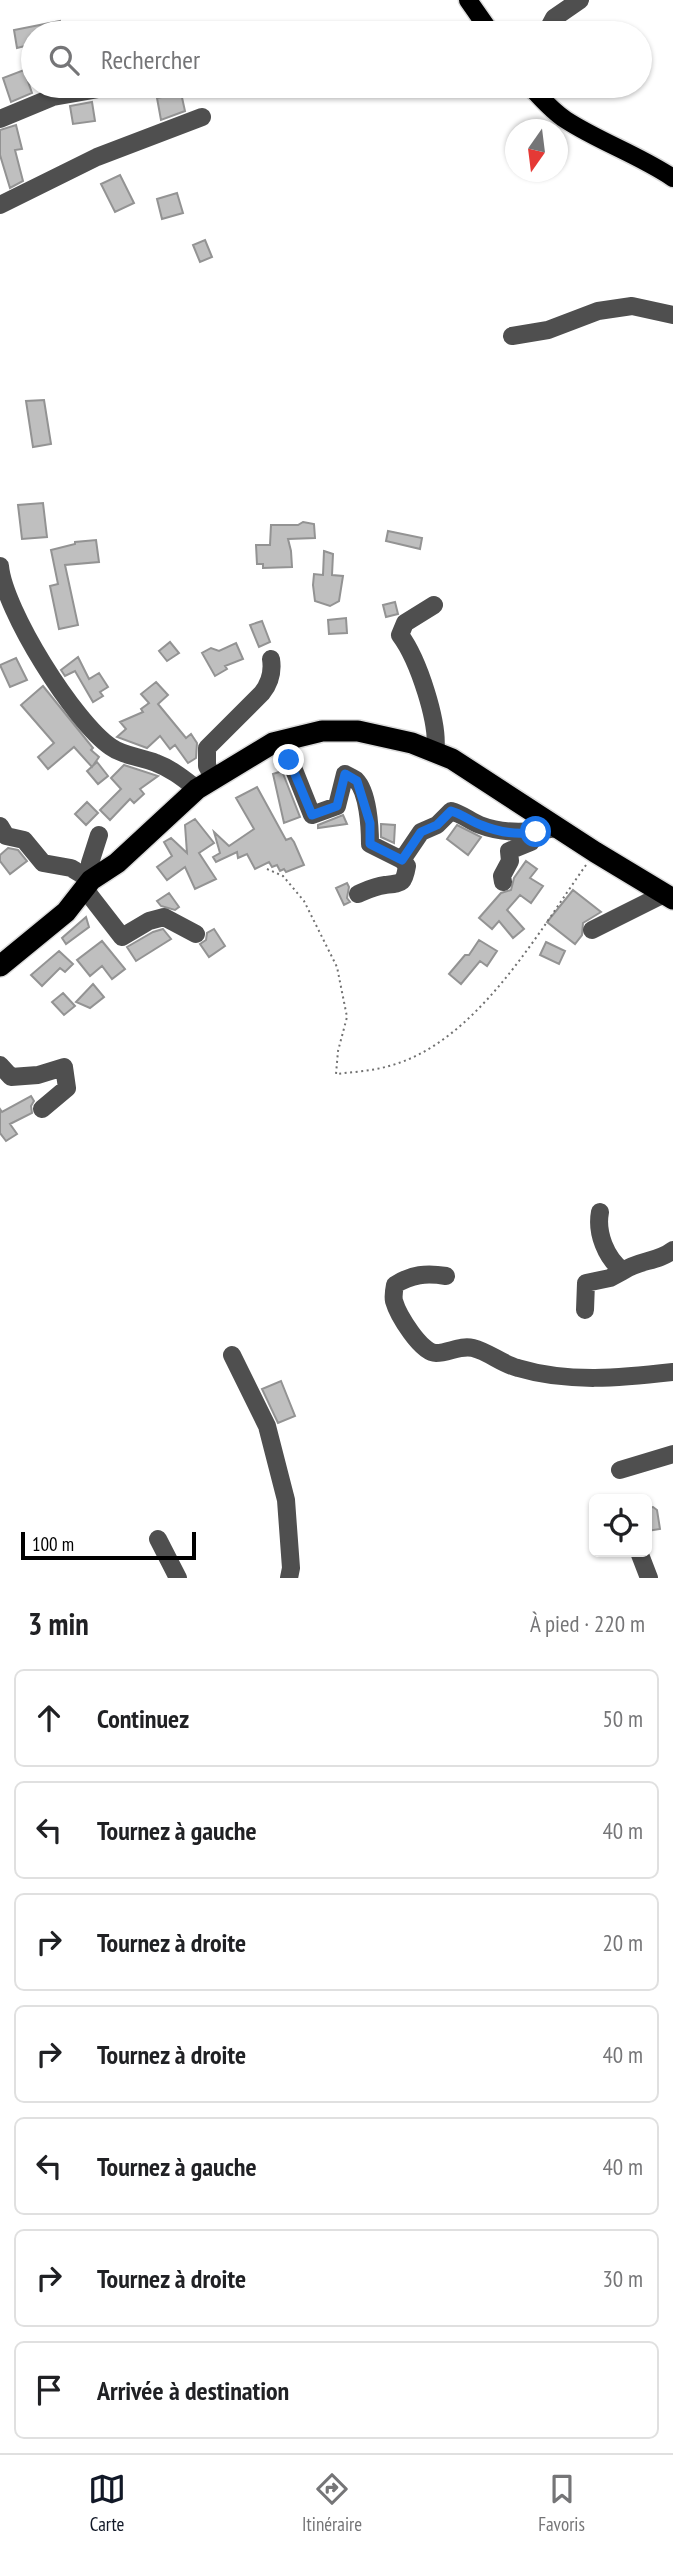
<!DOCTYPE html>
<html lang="fr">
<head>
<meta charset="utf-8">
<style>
	body { margin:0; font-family:"PT Sans Narrow",sans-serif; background:#f2f2f2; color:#202124 }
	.controls { position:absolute; right:21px; bottom:21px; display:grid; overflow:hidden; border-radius:10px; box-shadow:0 2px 5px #0004 }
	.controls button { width:63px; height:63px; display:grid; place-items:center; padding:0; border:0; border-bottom:2px solid #e0e0e0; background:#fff; color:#202124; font:35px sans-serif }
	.compass { position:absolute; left:505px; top:119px; width:63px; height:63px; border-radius:50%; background:#fff; box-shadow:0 2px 5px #0004; rotate:194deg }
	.scale { position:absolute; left:21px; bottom:18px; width:175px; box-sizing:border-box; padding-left:7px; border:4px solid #000; border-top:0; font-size:19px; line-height:24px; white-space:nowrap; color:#000; -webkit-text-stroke:5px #fff; paint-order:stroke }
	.stop { position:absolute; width:21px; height:21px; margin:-16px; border:5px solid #1a73e8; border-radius:50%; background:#fff }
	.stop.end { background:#1a73e8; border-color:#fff; box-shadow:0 2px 7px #0008 }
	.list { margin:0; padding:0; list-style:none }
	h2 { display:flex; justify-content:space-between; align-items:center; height:91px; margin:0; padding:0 28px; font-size:30px }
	h2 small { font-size:23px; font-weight:400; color:#757577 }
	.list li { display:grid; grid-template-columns:46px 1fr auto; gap:21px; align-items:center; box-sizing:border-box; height:98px; margin:0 14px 14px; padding:0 14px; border:2px solid #e0e0e0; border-radius:10px }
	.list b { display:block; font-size:26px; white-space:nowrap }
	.list em { font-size:23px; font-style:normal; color:#757577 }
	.icon { flex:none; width:38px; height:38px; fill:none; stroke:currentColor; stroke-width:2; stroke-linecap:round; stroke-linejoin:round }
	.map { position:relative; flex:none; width:673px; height:1578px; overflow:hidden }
	.search { position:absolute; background:#fff; box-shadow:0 2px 5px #0004; left:21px; right:21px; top:21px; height:77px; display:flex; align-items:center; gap:18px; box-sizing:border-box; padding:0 24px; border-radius:38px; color:#757577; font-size:26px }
	.sheet { height:875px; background:#fff }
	nav { display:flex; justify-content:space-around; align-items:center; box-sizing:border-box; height:98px; border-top:2px solid #e0e0e0; background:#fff; font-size:19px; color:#757577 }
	nav a { display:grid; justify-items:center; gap:4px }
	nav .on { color:#111827 }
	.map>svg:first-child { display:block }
</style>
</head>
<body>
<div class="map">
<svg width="673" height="1578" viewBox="0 0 673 1578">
	<rect width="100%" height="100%" fill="#fff"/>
	<path fill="#bfbfbf" stroke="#939393" stroke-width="2" d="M60,21L63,33H33V44L17,48L14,30Z
		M24,70L32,93L11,102L3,78Z
		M181,93L185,111L161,120L157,98Z
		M92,102L95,121L73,124L70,106Z
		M16,125L22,149L15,150L23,181L10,188L0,155V130Z
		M120,175L134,203L115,212L101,184Z
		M177,193L183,213L162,219L157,199Z
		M205,240L212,257L200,262L193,245Z
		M44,400L51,444L33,447L26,401Z
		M43,503L47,537L22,539L18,505Z
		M303,522L314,524L315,538L288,539L291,551L292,567L263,568V564H257L256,545H270L271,525H298Z
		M388,531L422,538L420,549L386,541Z
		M96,540L99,562L65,565L78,625L59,629L50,586L58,584L51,550L75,544V542Z
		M324,551L333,554L332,575L343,576L339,601L330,606L315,601L313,585L314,574L323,575Z
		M395,602L398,614L386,617L383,605Z
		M346,618L347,633L329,634L328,620Z
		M262,621L270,642L259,647L250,625Z
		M170,642L179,653L167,661L159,651Z
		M236,643L243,659L225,666L227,669L215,676L202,653L211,648L219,651Z
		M78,657L89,679L99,673L108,687L100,692L103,696L93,702L75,671L65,676L61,670Z
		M16,658L27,680L10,687L0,665Z
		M156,682L168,695L158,704L186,738L191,734L197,743L196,758L188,763L175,745L170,749L160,736L147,748L117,737L126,729L120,722L143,712L141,709L149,703L141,694Z
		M43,686L93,748L91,750L99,757L92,767L74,747L48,769L38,757L54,743L21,705Z
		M97,762L108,776L98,784L87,771Z
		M124,765L158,776L140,789L144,794L134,803L130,799L110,820L100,810L121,789L111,778Z
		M282,771L300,817L284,823L273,774Z
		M257,787L286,840L291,838L294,842L304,865L286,872L284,869L280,871L277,865L272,867L269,862L255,869L247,854L238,858L237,852L216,862L213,857L220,853L214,832L229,846L254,829L236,798Z
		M87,802L98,813L86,825L75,814Z
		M343,815L347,824L318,828V825Z
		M195,819L214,843L199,853L216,879L195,889L185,867L167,880L157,867L172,856L164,842L171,838L187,853L185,825Z
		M381,824L395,825L394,843L381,837Z
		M457,825L481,837L468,855L447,839Z
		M8,848L18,850L27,861L10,874L0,861V855Z
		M526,861L537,869L530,878L543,886L531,903L520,895L507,910L524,929L513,938L499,921L492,929L479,918L501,893L511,890L514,878Z
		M347,883L349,887L347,898L350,902L344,905L336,888Z
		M573,890L601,912L583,923L582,935L575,944L547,922Z
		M169,893L179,907L175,910L161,906L157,901Z
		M86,917L89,927L66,944L62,938Z
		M163,929L171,939L136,961L127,947L153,932Z
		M214,929L225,946L209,957L200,944L206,940L207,933Z
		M479,940L497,951L487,966L480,961L461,984L449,974L465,955H469Z
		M102,941L125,969L112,979L102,966L90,976L77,960Z
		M546,942L565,951L559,964L540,955Z
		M59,951L73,964L65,972L60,968L42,986L31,975Z
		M93,984L104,997L90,1008L76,1002Z
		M63,993L75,1006L64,1015L52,1002Z
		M31,1096L34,1101L31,1106L32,1113L10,1124L17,1134L6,1141L0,1133V1109L2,1112Z
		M281,1381L295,1416L278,1423L262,1389Z
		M653,1507L657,1510L660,1529L647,1531V1508Z"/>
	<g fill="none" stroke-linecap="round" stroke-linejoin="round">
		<g stroke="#dbdbdb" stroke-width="21">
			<path id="major" d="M468,0L491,33
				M530,86C541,98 552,111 566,120C600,142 639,155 673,178"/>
		</g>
		<g stroke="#dbdbdb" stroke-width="24">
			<path id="highway" d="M0,966L66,912L91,880L117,863L197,789L273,743L322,731H358L412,743L452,759L595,852L673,899"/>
		</g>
		<path stroke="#717171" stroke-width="2" stroke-dasharray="2 3.5" stroke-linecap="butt" d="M267,869L283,876L304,901L337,967L347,1017L338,1051L336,1074C353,1072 372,1071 389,1066C476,1043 537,934 586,865"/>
		<path stroke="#4f4f4f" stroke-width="18" d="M546,33L554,18L580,0
			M0,119L53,97L116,86
			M0,205L97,157L202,117
			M512,336L548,330L598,311L632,306L673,315
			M0,566C4,610 74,722 111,747C123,756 142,757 156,763C172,769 184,779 197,789
			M434,605L405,623L400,635C418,659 440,724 435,753
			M286,740L290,760L312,815L337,806L345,774C349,776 353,778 356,780C368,792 370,827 370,844L402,860L407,866C404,884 402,883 385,885C375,886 367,890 358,894
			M214,779L207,766V748L262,693C270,683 273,672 271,659
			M0,826L6,836L24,840L43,863L71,868L91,880
			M402,860L421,832L437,825L451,811C462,814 470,821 480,825C506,835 531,832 557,828
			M91,880L90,863L99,835
			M503,882L502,876L510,861L509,851L531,842L536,832
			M84,888L122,937L149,921L164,917L196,934
			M592,930L664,894
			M0,1065L11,1077L38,1075L64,1067L67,1088L42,1109
			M600,1212C596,1233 606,1258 623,1271C639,1260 658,1262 673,1250
			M446,1276C427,1273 411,1274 395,1285C394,1290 393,1296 394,1301C398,1315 421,1353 436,1353C449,1353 460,1345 473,1348C489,1352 502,1364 518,1368C568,1383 621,1378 673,1372
			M585,1310L586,1283L610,1278L623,1271
			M232,1355L267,1426L286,1500L291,1568L289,1578
			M620,1470L673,1454
			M158,1539L178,1578
			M639,1552L649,1578"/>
		<use href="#major" stroke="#000" stroke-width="18"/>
		<use href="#highway" stroke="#000" stroke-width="21"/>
	</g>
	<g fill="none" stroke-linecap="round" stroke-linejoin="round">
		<path stroke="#1a73e8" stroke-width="9" d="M289,760L312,815L337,806L345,774L357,781L370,823V844L402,860L421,832L437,825L451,811C462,814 470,821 481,825C498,832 518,835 536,832"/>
	</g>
</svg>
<div class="controls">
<button><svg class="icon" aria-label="locate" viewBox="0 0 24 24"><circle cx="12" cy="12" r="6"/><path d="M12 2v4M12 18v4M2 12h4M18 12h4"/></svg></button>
</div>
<svg class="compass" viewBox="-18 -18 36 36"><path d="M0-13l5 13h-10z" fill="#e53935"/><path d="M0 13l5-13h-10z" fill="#757577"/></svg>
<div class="scale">100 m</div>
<div class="stop" style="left:536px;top:832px"></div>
<div class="stop end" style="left:289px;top:760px"></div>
<div class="search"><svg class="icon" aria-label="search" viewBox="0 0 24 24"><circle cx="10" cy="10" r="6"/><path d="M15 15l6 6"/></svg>Rechercher</div>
</div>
<section class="sheet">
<h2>3 min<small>À pied · 220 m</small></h2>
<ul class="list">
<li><svg class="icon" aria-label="ahead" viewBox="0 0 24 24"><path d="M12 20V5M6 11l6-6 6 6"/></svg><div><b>Continuez</b></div><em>50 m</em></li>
<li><svg class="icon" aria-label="left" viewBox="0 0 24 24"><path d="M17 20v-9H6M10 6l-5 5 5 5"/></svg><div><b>Tournez à gauche</b></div><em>40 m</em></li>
<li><svg class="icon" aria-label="right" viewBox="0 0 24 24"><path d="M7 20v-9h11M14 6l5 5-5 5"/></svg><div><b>Tournez à droite</b></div><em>20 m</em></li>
<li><svg class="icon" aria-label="right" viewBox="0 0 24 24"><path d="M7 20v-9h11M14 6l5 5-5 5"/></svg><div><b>Tournez à droite</b></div><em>40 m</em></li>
<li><svg class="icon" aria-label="left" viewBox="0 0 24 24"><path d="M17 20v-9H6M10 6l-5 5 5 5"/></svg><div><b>Tournez à gauche</b></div><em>40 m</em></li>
<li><svg class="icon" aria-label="right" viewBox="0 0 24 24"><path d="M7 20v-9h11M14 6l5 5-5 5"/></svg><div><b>Tournez à droite</b></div><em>30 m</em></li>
<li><svg class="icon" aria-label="arrive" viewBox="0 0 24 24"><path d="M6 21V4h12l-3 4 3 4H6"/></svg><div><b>Arrivée à destination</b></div></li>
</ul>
</section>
<nav>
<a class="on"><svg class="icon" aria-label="map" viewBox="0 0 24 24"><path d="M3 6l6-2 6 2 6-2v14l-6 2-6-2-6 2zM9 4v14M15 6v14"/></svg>Carte</a>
<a><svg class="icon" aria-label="directions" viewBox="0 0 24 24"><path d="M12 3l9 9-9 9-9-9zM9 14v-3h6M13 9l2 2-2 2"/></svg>Itinéraire</a>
<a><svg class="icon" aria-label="saved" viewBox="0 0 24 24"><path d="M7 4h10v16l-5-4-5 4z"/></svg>Favoris</a>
</nav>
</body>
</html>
